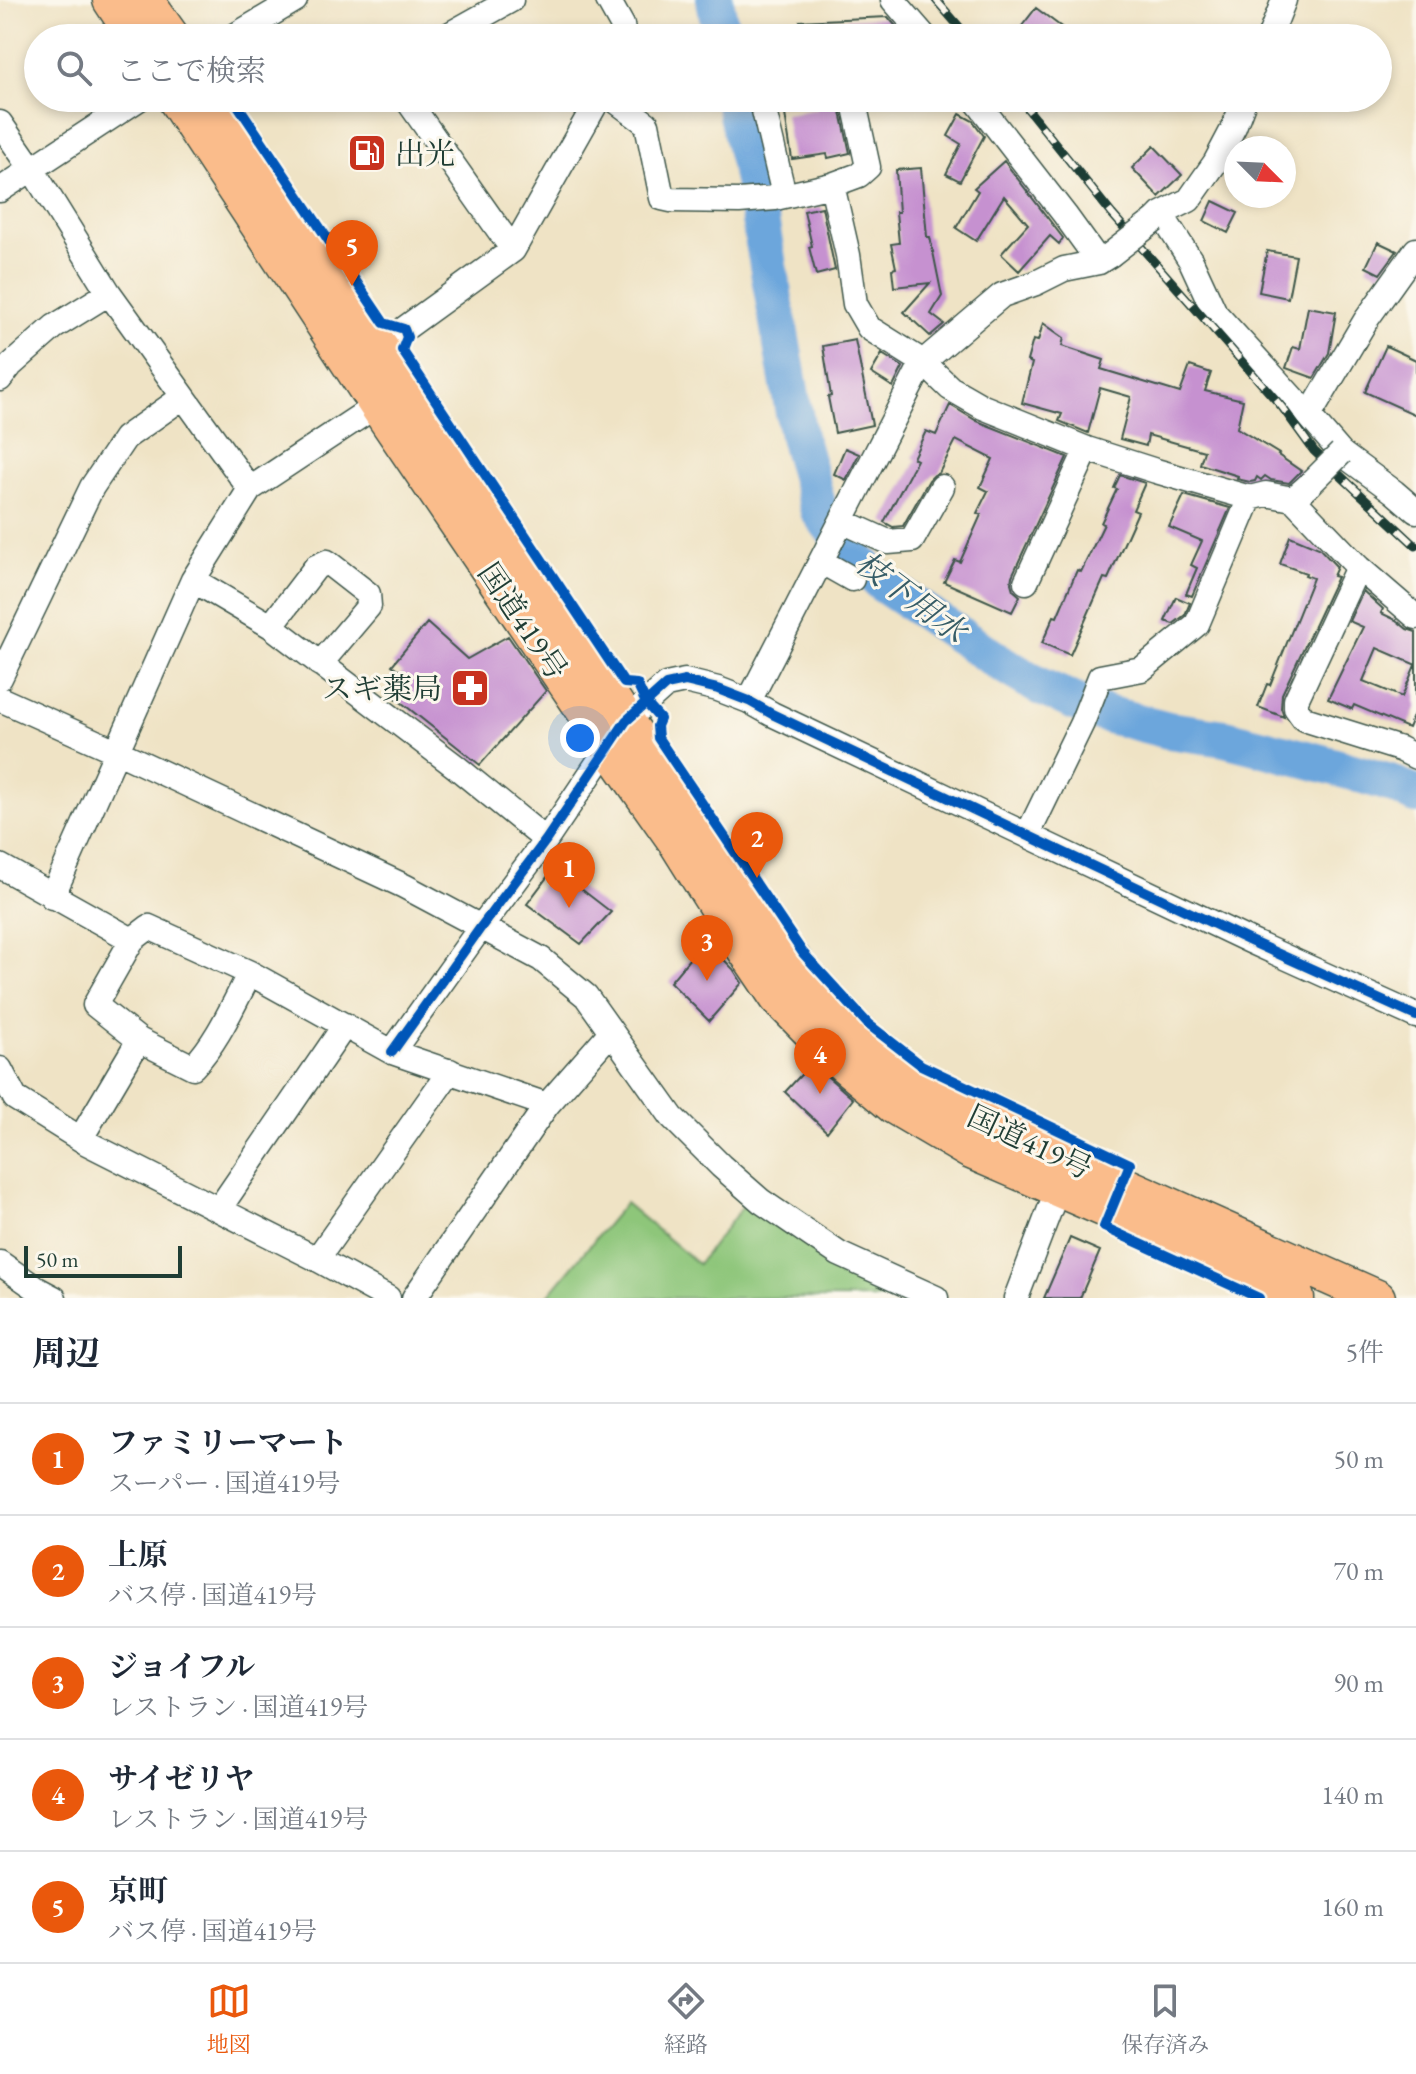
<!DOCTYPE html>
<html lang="ja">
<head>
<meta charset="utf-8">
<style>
	body { margin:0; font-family:"EB Garamond","Noto Serif JP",serif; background:#f2f2f3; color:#1f2937 }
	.compass { position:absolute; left:1224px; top:136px; width:72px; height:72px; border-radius:50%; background:#fff; box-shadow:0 4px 12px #0003; rotate:114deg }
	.scale { position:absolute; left:24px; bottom:20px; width:158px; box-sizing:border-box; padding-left:8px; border:4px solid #1f3d34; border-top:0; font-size:22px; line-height:28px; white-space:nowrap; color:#1f3d34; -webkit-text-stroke:6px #fbf7ec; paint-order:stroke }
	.you { position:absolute; left:580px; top:738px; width:28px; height:28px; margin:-20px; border:6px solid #fff; border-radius:50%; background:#1a73e8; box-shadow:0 0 0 12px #1a73e833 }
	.badge { display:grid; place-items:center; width:52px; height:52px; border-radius:50%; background:#ea580c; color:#fff; font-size:26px; font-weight:700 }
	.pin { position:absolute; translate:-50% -66px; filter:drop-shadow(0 2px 4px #0008) }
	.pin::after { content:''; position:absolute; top:42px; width:28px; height:24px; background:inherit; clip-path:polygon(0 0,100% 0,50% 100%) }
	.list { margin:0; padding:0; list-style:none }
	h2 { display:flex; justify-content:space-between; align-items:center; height:104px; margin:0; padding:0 32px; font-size:34px }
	h2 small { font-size:26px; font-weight:400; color:#747a83 }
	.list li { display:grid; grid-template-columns:52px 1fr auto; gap:24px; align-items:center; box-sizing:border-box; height:112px; padding:0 32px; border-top:2px solid #e0e1e3 }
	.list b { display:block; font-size:30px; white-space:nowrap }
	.list p { margin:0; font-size:26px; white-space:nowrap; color:#747a83 }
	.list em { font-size:26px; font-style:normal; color:#747a83 }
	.icon { flex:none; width:44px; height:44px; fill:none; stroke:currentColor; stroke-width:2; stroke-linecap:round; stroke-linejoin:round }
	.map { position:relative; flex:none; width:1416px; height:1298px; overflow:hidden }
	.search { position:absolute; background:#fff; box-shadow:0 4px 12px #0003; left:24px; right:24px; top:24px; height:88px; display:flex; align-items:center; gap:20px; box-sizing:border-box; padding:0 28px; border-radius:44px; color:#747a83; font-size:30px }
	.sheet { height:664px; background:#fff }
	nav { display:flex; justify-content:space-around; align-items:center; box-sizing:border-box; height:112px; border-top:2px solid #e0e1e3; background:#fff; font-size:22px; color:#747a83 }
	nav a { display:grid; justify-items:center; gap:4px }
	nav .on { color:#ea580c }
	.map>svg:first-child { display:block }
</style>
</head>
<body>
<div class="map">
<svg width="1416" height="1298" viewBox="0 0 1416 1298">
	<rect width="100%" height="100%" fill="#fbf7ec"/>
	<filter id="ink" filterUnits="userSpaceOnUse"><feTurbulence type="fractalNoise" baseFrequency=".0125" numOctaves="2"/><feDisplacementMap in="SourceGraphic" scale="16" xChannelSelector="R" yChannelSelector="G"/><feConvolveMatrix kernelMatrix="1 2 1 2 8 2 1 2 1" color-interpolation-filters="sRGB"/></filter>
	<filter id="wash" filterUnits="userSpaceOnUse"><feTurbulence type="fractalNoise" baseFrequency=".006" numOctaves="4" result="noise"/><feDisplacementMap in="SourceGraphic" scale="32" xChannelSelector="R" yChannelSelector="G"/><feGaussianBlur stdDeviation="1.8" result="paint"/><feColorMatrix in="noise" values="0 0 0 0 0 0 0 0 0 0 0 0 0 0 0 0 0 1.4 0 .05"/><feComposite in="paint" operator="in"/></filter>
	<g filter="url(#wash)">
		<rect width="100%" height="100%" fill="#efe3c5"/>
		<path fill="#8ec67a" stroke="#568257" stroke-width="2" d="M750,1197L817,1252L861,1278L903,1298H546L625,1203L698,1264Z"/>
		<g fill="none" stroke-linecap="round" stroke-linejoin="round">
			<path stroke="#6ca6dc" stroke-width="38" d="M715,0L722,38
				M733,98L753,180L798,436L819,511L855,558L883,584L999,662L1039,686L1098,712L1168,730L1225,738L1325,764L1390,783L1416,795"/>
		</g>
		<g id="blocks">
			<path fill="#c691d0" d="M1036,8L1076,38H1027L1018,31Z
				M888,17L906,38H804L800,21Z
				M815,98H838L850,153L828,158L827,154L792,159L785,114L817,109Z
				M960,114L973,121L984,136L960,181L946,174L961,144L948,136Z
				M1154,146L1182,175L1159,197L1132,168Z
				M1004,161L1063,238L1059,244L1050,236L1019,271L1001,254L1028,224L1004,196L976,241L956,228L978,191L974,188Z
				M921,168L927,237H930L942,296L931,314L944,324L930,336L904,312L930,283L894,287L892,269L896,268L891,244L899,243L896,212H899L896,170Z
				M1213,201L1238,213L1228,233L1204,221Z
				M822,207L835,270L816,275L809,247L812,246L804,211Z
				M1378,242L1397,251L1380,274L1366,267Z
				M1267,251L1296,256L1288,298L1259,292Z
				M1308,307L1336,312L1329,353L1314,378L1286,368L1293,347L1300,349Z
				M1043,323L1064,338L1062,346L1104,360L1101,369L1180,393L1190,366L1211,373L1205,391L1243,400L1237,428L1279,454L1278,455L1301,471L1289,483L1271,480L1265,476L1261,480L1257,477L1255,481L1250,482L1237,479L1238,476L1200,464L1204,451L1148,435L1146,446L1120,439L1131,397L1100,388L1088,433L1059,421L1062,414L1022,403L1032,363L1027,361L1033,340L1038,341Z
				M855,340L872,425L835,433L828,397L831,396L823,346Z
				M1386,346L1416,360V415L1365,392Z
				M882,354L903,367L893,387L871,373Z
				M950,405L977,421L1067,457L1012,576L1011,583L1013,590L1020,596L1012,612L944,582L955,560L960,562L981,515L977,513L988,491L980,487L993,459L956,440L939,473L934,475L929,480L903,526L893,527L884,522L917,460L913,458L926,431L936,435Z
				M845,448L859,454L846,480L834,474Z
				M1120,475L1145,483L1133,510L1138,512L1108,579L1104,578L1070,655L1042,643L1054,616L1057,617L1077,570L1081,572L1104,524L1101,523L1117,489L1114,488Z
				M1184,495L1230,508L1192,596L1186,594L1197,568L1191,565L1202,541L1169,527Z
				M1290,536L1319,548L1337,567L1333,576L1337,577L1282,694L1281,708L1284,717L1258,707L1267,684L1270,685L1313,578L1305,575L1306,573L1280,564Z
				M1363,591L1383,609L1381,613L1396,620L1407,629L1416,632V665L1377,648L1363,681L1402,697L1415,665H1416V709L1408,728L1354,705L1352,709L1328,699L1363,627L1349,621Z
				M1176,597L1190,603L1185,615L1173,624L1165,621Z
				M427,623L467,659L508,636L546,691L480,765L392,695V681L403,673L392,665Z
				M554,868L611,912L581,944L527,904Z
				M705,940L733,969L742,983L709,1021L670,982Z
				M812,1063L853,1099L827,1132L785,1092Z
				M1070,1238L1100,1251L1080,1298H1044Z"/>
		</g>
	</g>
	<g filter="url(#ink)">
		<use href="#blocks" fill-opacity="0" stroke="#3e564a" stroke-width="2"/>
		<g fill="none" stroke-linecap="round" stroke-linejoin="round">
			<g stroke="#3e564a" stroke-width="27">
				<path id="minor" d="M608,0L622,25L624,38
					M893,0L926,38
					M231,38L295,0
					M443,38L511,0
					M1269,38L1284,0
					M406,98L513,250
					M612,98L647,124L662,198L671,200L739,201L775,198L832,185L848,255L855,304L869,328L923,362L950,388L983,407L1087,449L1156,471L1250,498L1266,494L1293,499L1309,485
					M761,98L784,195
					M974,98L1065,215L1099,262
					M0,123L32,169L109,293L250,489
					M832,185L859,175L868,167L853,98
					M0,190L140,98
					M1161,214L1191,261L1215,313L1309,416
					M1155,220L1161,214L1189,200L1215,163L1234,127L1245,98
					M1416,250L1366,320L1309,416L1341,453L1394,492L1416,511
					M378,345L404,329L513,250L599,98
					M0,379L11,365L54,327L109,293
					M1293,499L1358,567L1416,617
					M842,521L888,542L912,540L942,487
					M822,562L852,579
					M1358,567L1296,700V708L1304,719L1400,749L1416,757
					M193,580L271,626L455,766L546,840
					M1026,582L1087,449
					M271,626L316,567L327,562L368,594L369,606L320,664
					M0,678L92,487L125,438L183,397
					M0,699L118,752L404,886L541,959L586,996L672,1117L721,1166L761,1201L839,1254L936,1298
					M749,701L923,362L1002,295L1036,283L1064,269L1099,262L1110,255
					M1028,834L1082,723L1100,677L1142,669L1197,624L1250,498
					M0,866L132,940
					M52,897L193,580L250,489L377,405
					M250,973C233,1005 218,1041 193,1067L139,1040L95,1005L132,940L149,927L250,973L392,1052L547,1105
					M392,1052L481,927L546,840L626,721L666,685L685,681L718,689L749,701L772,714L1250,941L1416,1016
					M0,1069L15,1098L87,1143L317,1259L388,1298
					M81,1138L139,1040
					M219,1209L345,1025
					M317,1259L450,1071
					M0,1263L37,1289L54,1298
					M414,1298L547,1105L611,1032
					M1016,1298L1058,1188L1064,1178"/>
			</g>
			<g stroke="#3e564a" stroke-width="39">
				<path id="highway" d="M111,0L136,38
					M145,0L172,38
					M175,98L377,405L610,748L675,840L724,918L778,998L838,1059L894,1106L969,1150L1110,1211L1296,1298
					M214,98L378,345L489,507L626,721L748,902L802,971L846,1023L916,1080L956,1107L1072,1162L1377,1298"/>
			</g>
			<use href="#minor" stroke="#fff" stroke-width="24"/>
			<use href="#highway" stroke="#fabc8b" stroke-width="36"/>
			<g stroke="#1f3d34" stroke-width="9">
				<path id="rail" d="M936,0L969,38
					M1019,98L1112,214L1282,407L1314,451L1416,546"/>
			</g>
			<use href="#rail" stroke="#fbf7ec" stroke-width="6" stroke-dasharray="18" stroke-linecap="butt"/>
			<g stroke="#3e564a" stroke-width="27" stroke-linecap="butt">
				<path id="minor-bridge" d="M1110,255L1155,220
					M1309,485L1341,453"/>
			</g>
			<use href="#minor-bridge" stroke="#fff" stroke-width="24"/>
			<g stroke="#fbf7ec" stroke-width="15">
				<path id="cycleway" d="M233,98L384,323L404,329L407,337L402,350L624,683L637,684L646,703L660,719L657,726L658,738L803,953L868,1024L921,1065L1130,1164L1104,1227L1259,1298
					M392,1052L481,927L546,840L626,721L666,685L685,681L718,689L749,701L772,714L1250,941L1416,1016"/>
			</g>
			<use href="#cycleway" stroke="#0057b8" stroke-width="10"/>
		</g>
	</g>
	<defs>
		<g id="fuel-square" transform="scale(2)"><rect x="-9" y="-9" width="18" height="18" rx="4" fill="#c8321e" stroke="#fbf7ec"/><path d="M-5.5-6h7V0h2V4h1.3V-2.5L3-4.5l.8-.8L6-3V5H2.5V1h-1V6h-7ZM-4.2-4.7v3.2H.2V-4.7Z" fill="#fff"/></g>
		<g id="pharmacy-square" transform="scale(2)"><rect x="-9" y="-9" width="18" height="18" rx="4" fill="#c8321e" stroke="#fbf7ec"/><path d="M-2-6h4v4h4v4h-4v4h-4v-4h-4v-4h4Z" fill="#fff"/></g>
	</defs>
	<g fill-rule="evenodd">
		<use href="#fuel-square" x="367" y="153"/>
		<use href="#pharmacy-square" x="470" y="688"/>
	</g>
	<g text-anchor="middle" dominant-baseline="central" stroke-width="6" stroke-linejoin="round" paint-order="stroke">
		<g font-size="30" fill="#1f3d34" stroke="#fbf7ec" text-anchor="start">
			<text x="395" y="153">出光</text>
			<text x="442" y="688" text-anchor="end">スギ薬局</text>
		</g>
		<g font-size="30" fill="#1f3d34" stroke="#fbf7ec">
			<text transform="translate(523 621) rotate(56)">国道419号</text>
			<text transform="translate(1030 1142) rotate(25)">国道419号</text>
		</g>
		<g font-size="32" font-style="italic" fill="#365c66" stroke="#fbf7ec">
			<text transform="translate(911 597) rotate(37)">枝下用水</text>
		</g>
	</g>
</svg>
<svg class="compass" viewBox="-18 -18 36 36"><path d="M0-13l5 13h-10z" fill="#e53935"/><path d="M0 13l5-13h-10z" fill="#747a83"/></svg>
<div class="scale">50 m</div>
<div class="you"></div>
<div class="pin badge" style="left:569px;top:908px">1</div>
<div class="pin badge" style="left:757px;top:878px">2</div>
<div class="pin badge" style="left:707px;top:981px">3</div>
<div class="pin badge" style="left:820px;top:1094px">4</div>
<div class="pin badge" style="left:352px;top:286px">5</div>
<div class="search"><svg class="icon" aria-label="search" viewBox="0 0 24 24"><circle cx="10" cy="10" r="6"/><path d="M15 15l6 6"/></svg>ここで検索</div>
</div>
<section class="sheet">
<h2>周辺<small>5件</small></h2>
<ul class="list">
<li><span class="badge">1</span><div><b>ファミリーマート</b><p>スーパー · 国道419号</p></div><em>50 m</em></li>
<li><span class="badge">2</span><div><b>上原</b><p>バス停 · 国道419号</p></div><em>70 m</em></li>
<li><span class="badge">3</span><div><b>ジョイフル</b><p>レストラン · 国道419号</p></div><em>90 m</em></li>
<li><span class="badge">4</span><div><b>サイゼリヤ</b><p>レストラン · 国道419号</p></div><em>140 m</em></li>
<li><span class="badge">5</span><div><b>京町</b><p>バス停 · 国道419号</p></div><em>160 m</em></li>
</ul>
</section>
<nav>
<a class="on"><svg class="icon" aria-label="map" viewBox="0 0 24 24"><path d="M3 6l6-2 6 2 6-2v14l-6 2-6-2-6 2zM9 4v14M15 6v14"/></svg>地図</a>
<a><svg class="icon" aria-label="directions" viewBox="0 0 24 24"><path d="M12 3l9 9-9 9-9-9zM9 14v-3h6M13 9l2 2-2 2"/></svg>経路</a>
<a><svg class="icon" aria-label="saved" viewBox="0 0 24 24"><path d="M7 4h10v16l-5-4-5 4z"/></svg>保存済み</a>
</nav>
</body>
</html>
